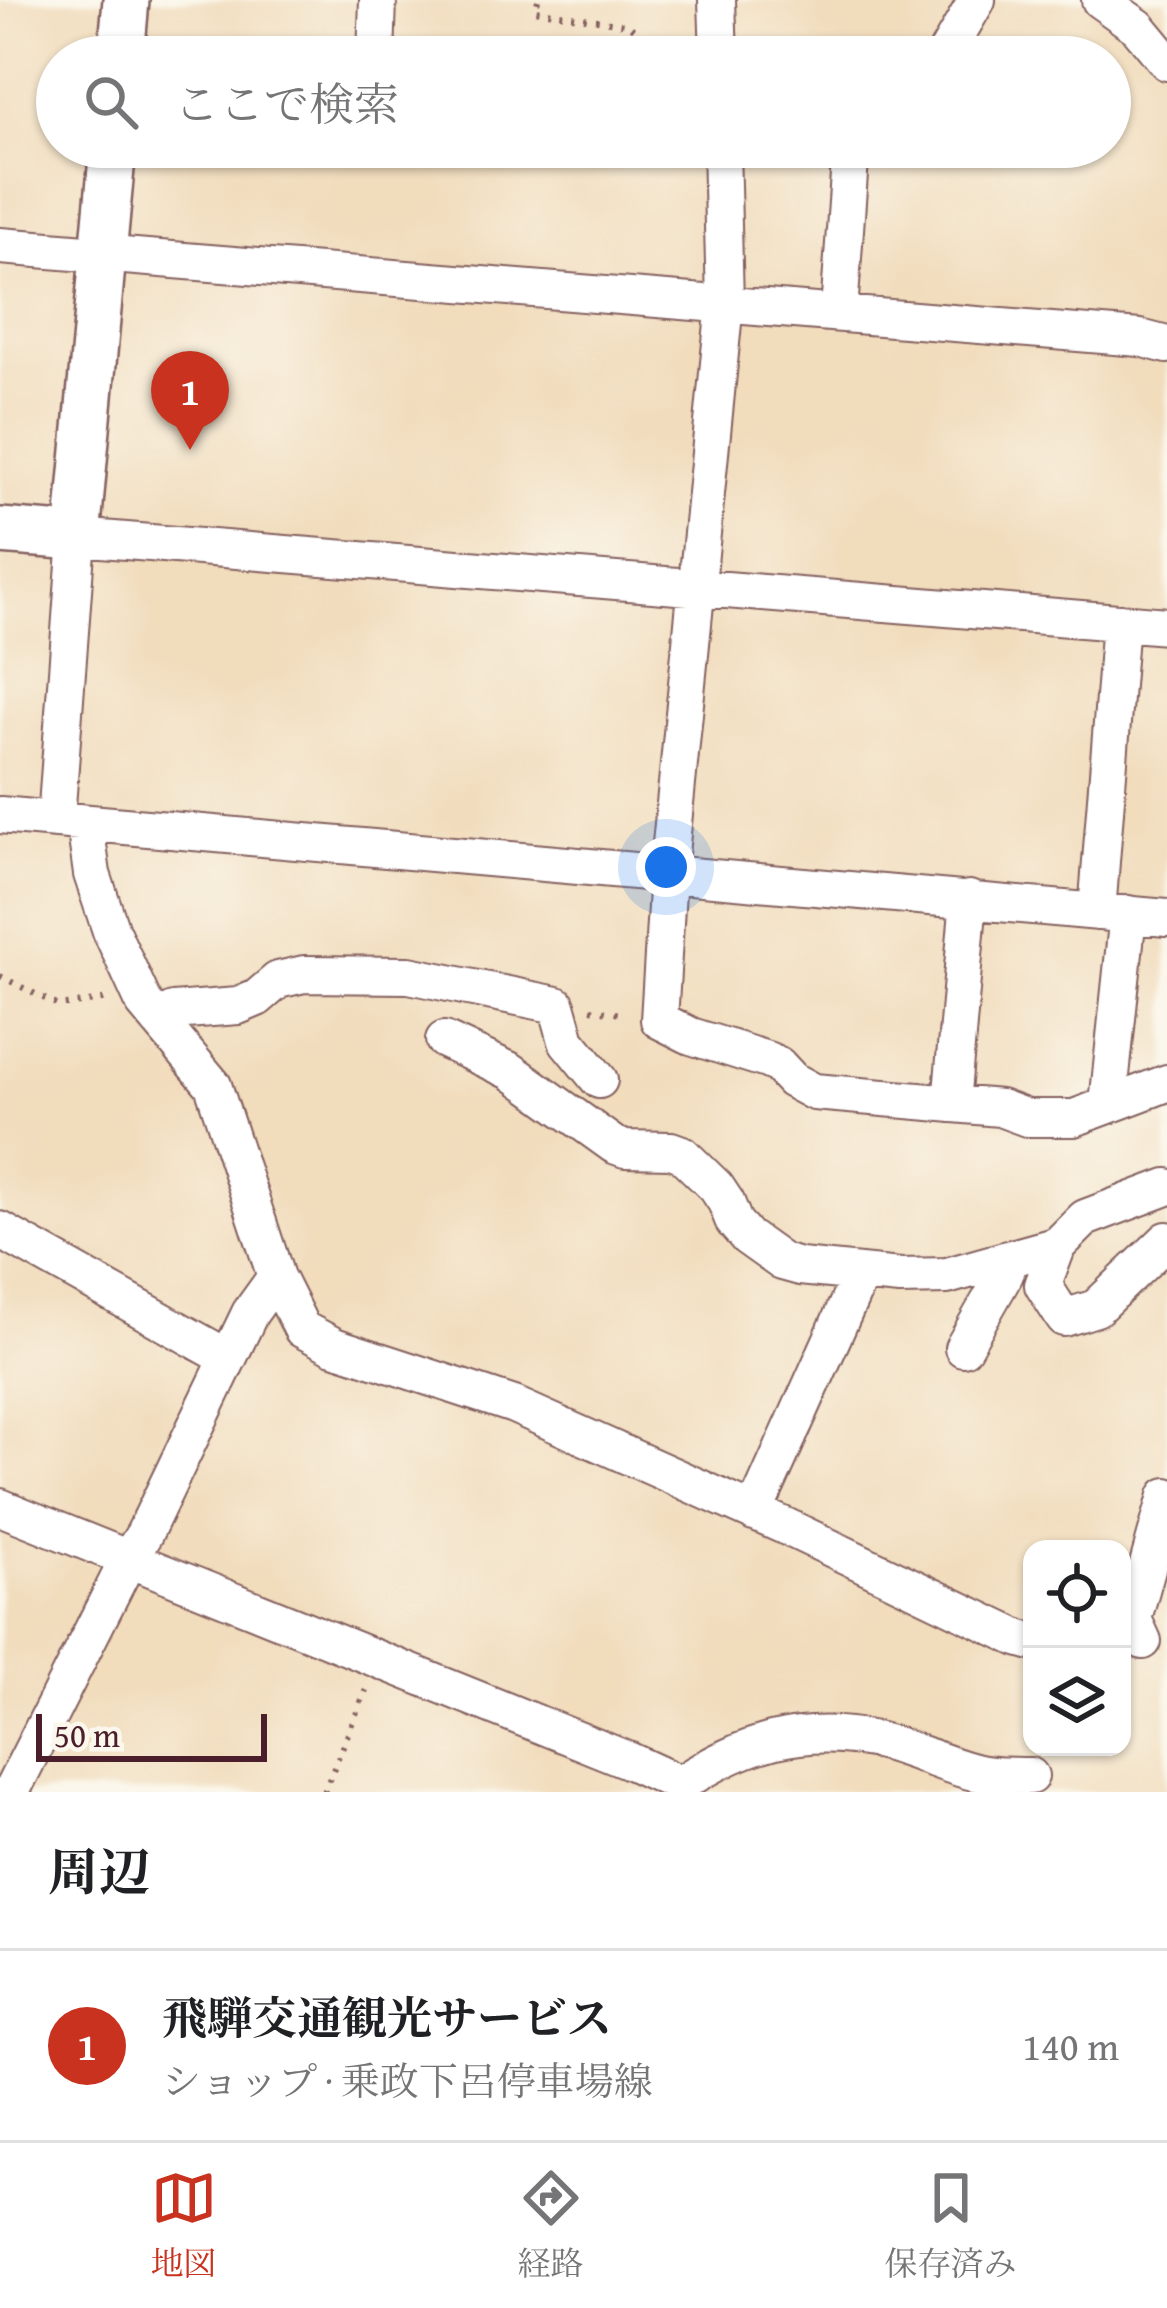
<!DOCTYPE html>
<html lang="ja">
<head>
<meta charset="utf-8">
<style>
	body { margin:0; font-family:"Gentium Book Plus","Noto Serif JP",serif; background:#f6f6f6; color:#202124 }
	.controls { position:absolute; right:36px; bottom:36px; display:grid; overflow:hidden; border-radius:24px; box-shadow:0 3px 9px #0004 }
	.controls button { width:108px; height:108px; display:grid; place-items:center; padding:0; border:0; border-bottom:3px solid #e0e0e0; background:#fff; color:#202124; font:60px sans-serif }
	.scale { position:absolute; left:36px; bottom:30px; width:231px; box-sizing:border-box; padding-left:12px; border:6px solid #4a1f2b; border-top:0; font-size:33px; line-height:42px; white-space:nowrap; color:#4a1f2b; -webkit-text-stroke:9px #fbf7ec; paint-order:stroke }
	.you { position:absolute; left:666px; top:867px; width:42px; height:42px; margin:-30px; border:9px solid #fff; border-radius:50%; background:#1a73e8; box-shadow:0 0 0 18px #1a73e833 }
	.badge { display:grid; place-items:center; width:78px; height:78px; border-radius:50%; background:#c8321e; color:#fff; font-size:39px; font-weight:700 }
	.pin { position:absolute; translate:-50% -99px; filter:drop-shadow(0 3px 6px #0008) }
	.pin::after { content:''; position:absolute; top:63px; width:42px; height:36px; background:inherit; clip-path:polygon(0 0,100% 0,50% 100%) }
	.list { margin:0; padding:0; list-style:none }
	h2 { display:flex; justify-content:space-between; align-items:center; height:156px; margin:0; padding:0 48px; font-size:51px }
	h2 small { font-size:39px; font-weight:400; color:#757577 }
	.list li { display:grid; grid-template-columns:78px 1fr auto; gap:36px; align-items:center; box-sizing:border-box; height:192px; padding:0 48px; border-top:3px solid #e0e0e0 }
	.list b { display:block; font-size:45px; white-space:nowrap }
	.list p { margin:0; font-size:39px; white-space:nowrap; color:#757577 }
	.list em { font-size:39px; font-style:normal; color:#757577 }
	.icon { flex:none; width:66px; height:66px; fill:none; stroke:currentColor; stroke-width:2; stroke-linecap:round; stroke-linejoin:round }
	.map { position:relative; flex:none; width:1167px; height:1792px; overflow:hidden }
	.search { position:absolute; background:#fff; box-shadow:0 3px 9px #0004; left:36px; right:36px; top:36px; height:132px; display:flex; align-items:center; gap:30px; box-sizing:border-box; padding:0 42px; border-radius:66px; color:#757577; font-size:45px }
	.sheet { height:348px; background:#fff }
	nav { display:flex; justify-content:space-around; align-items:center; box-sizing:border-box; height:168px; border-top:3px solid #e0e0e0; background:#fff; font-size:33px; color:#757577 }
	nav a { display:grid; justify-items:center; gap:6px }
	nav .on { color:#c8321e }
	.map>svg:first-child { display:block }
</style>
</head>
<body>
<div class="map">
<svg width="1167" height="1792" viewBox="0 0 1167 1792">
	<rect width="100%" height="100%" fill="#fbf7ec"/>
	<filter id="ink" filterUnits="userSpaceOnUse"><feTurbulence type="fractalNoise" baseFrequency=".00833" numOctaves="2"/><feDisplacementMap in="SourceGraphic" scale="24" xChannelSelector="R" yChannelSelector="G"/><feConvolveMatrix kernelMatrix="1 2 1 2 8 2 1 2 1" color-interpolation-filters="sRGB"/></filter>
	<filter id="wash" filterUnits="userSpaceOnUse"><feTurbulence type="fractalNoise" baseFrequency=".004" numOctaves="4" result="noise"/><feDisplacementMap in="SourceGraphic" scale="48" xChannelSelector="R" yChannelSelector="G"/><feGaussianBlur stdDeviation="2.7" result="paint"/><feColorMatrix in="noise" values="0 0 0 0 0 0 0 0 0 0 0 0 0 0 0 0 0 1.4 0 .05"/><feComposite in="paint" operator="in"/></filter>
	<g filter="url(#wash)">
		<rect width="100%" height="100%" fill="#f1dcbc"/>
	</g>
	<g filter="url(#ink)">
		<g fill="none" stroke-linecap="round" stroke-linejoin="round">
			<g stroke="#84615e" stroke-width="40">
				<path id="minor" d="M717,0L719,57
					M1100,0L1138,27L1167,62
					M376,57L378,0
					M944,57L977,0
					M721,147L725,303L668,874L659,1020L691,1036L767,1060L778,1065L792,1080L814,1092L1000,1108L1027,1118H1074L1167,1083
					M0,246L1140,338L1167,345
					M839,312L851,147
					M0,815L1167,918
					M56,820L77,537L1167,626
					M85,824L92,874L111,931L144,1003L213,1085L276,1277L302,1329L334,1346L514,1405L787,1527L1018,1638L1032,1642
					M1097,912L1120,622
					M159,1021L173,1011L238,1006L257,998L278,980L304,974L409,975L557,1005L567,1041L599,1080
					M444,1040L511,1071L614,1145L625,1149L671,1150L682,1154L716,1187L726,1202L734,1222L747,1237L782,1262L800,1267L900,1277L947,1276L1058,1245
					M951,1104L969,899
					M1108,1104L1128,914
					M1167,1187L1085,1218L1058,1245L1043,1285L1064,1318L1096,1308L1167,1240
					M0,1230L228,1358
					M963,1348L1005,1274L1004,1260
					M0,1507L630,1761L680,1784C743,1743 800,1724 876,1740C909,1747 941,1764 974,1772C992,1777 1012,1775 1030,1776
					M754,1513L861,1274
					M1143,1641L1133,1619L1167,1496
					M11,1792L128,1560L144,1534L250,1313L276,1277"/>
			</g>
			<g stroke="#84615e" stroke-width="50">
				<path id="major" d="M121,57L126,0
					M0,531L77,537L113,147"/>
			</g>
			<path stroke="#84615e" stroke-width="6" stroke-dasharray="3 9" stroke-linecap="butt" d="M538,0L535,10L628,25L637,32V57
				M0,976L59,1006L109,999
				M591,1009L626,1015
				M324,1792L366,1690"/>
			<use href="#minor" stroke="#fff" stroke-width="36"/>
			<use href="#major" stroke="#fff" stroke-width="45"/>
		</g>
	</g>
</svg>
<div class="controls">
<button><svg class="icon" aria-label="locate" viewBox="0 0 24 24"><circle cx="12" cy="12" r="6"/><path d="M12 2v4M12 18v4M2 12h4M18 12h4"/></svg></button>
<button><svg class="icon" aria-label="layers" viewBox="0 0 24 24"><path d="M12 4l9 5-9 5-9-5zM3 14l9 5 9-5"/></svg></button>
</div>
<div class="scale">50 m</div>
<div class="you"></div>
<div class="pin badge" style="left:190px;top:450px">1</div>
<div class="search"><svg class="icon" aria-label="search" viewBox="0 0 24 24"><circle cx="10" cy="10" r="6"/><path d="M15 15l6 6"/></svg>ここで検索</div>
</div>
<section class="sheet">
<h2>周辺<small></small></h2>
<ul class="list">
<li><span class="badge">1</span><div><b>飛騨交通観光サービス</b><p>ショップ · 乗政下呂停車場線</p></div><em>140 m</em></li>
</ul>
</section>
<nav>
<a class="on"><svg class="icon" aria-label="map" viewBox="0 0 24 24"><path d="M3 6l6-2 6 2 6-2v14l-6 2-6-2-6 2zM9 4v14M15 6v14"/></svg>地図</a>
<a><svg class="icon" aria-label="directions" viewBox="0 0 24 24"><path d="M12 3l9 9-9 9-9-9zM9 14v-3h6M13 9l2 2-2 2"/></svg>経路</a>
<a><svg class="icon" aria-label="saved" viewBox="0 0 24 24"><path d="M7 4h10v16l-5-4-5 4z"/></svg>保存済み</a>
</nav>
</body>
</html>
